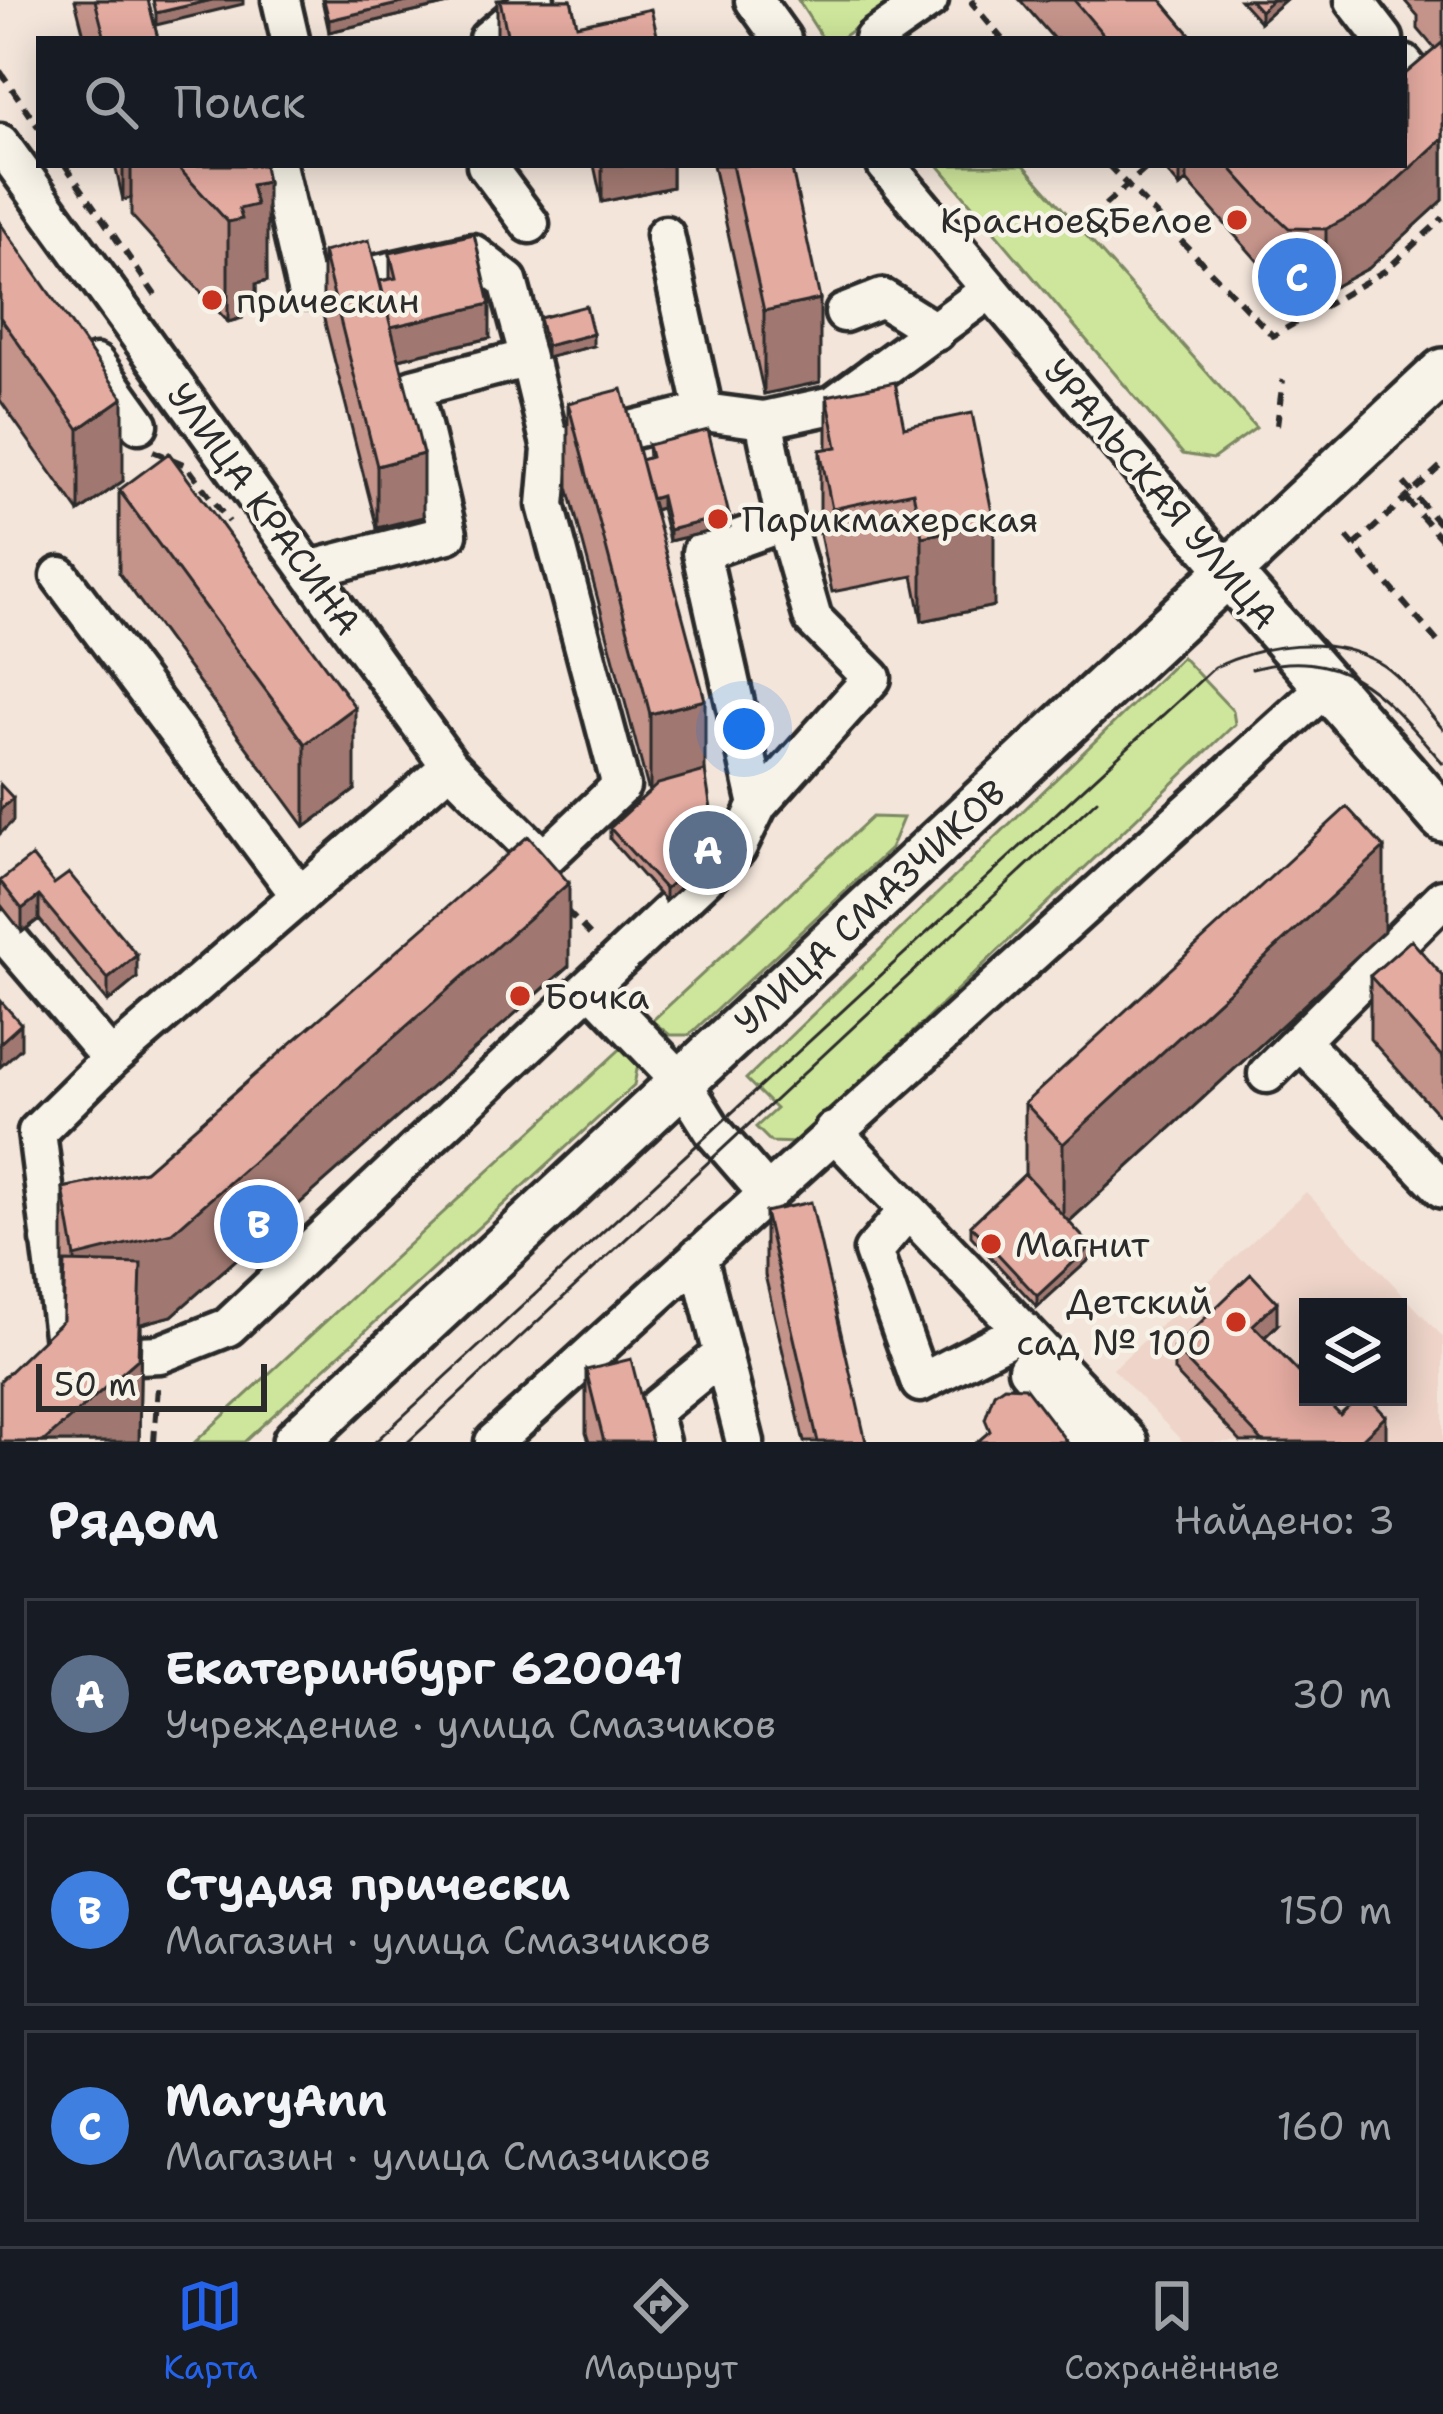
<!DOCTYPE html>
<html lang="ru">
<head>
<meta charset="utf-8">
<style>
	body { margin:0; font-family:"Shantell Sans",sans-serif; background:#20242c; color:#f1f3f6 }
	.controls { position:absolute; right:36px; bottom:36px; display:grid; overflow:hidden; border-radius:0px; box-shadow:0 6px 30px #0003 }
	.controls button { width:108px; height:108px; display:grid; place-items:center; padding:0; border:0; border-bottom:3px solid #363941; background:#171b24; color:#f1f3f6; font:60px sans-serif }
	.scale { position:absolute; left:36px; bottom:30px; width:231px; box-sizing:border-box; padding-left:12px; border:6px solid #2b2b2b; border-top:0; font-size:33px; line-height:42px; white-space:nowrap; color:#2b2b2b; -webkit-text-stroke:9px #f7f3e8; paint-order:stroke }
	.you { position:absolute; left:744px; top:729px; width:42px; height:42px; margin:-30px; border:9px solid #fff; border-radius:50%; background:#1a73e8; box-shadow:0 0 0 18px #1a73e833 }
	.badge { display:grid; place-items:center; width:78px; height:78px; border-radius:50%; background:#2563eb; color:#fff; font-size:39px; font-weight:700 }
	.pin { position:absolute; translate:-50% -50%; border:6px solid #fff; box-shadow:0 3px 12px #0006 }
	.list { margin:0; padding:0; list-style:none }
	h2 { display:flex; justify-content:space-between; align-items:center; height:156px; margin:0; padding:0 48px; font-size:51px }
	h2 small { font-size:39px; font-weight:400; color:#9ea1a6 }
	.list li { display:grid; grid-template-columns:78px 1fr auto; gap:36px; align-items:center; box-sizing:border-box; height:192px; margin:0 24px 24px; padding:0 24px; border:3px solid #363941; border-radius:0px }
	.list b { display:block; font-size:45px; white-space:nowrap }
	.list p { margin:0; font-size:39px; white-space:nowrap; color:#9ea1a6 }
	.list em { font-size:39px; font-style:normal; color:#9ea1a6 }
	.icon { flex:none; width:66px; height:66px; fill:none; stroke:currentColor; stroke-width:2; stroke-linecap:round; stroke-linejoin:round }
	.map { position:relative; flex:none; width:1443px; height:1442px; overflow:hidden }
	.search { position:absolute; background:#171b24; box-shadow:0 6px 30px #0003; left:36px; right:36px; top:36px; height:132px; display:flex; align-items:center; gap:30px; box-sizing:border-box; padding:0 42px; border-radius:0px; color:#9ea1a6; font-size:45px }
	.sheet { height:804px; background:#171b24 }
	nav { display:flex; justify-content:space-around; align-items:center; box-sizing:border-box; height:168px; border-top:3px solid #363941; background:#171b24; font-size:33px; color:#9ea1a6 }
	nav a { display:grid; justify-items:center; gap:6px }
	nav .on { color:#2563eb }
	.map>svg:first-child { display:block }
</style>
</head>
<body>
<div class="map">
<svg width="1443" height="1442" viewBox="0 0 1443 1442">
	<rect width="100%" height="100%" fill="#f3e5da"/>
	<filter id="ink" filterUnits="userSpaceOnUse"><feTurbulence type="fractalNoise" baseFrequency=".00833" numOctaves="2"/><feDisplacementMap in="SourceGraphic" scale="24" xChannelSelector="R" yChannelSelector="G"/><feConvolveMatrix kernelMatrix="1 2 1 2 8 2 1 2 1" color-interpolation-filters="sRGB"/></filter>
	<g filter="url(#ink)">
		<path fill="#eed4c9" fill-rule="evenodd" d="M1306,1192L1443,1337V1442H1183L1113,1369ZM1308,1307H1398V1397H1308Z"/>
		<path fill="#cee69b" stroke="#7c8863" stroke-width="3" d="M798,0H894L840,39H823Z
			M938,165H1024L1256,428L1213,459L1183,454Z
			M1182,657L1233,711L1235,724L797,1143L771,1142L756,1127L776,1109L746,1079Z
			M872,817L903,818L890,849L689,1035H670L652,1021Z
			M627,1043L639,1059L634,1085L244,1442H195Z"/>
		<g fill="none" stroke-linecap="round" stroke-linejoin="round">
			<g stroke="#2b2b2b" stroke-width="45">
				<path id="minor" d="M281,0L290,39
					M754,0L782,39
					M1354,0L1384,39
					M488,39L535,0
					M873,39L929,0
					M1404,64L1427,93L1404,111
					M0,143L450,766L544,860
					M277,165L306,290L472,253L508,281L529,358
					M486,165L530,224
					M886,165L1228,573
					M665,235L704,412
					M844,313L882,298L936,332
					M96,364L139,424
					M764,420L833,405L990,290
					M309,570L448,534L413,388L529,358L551,449
					M60,576L300,896
					M758,805L872,678L813,619L785,522
					M0,929L111,1059
					M592,988L682,1082L713,1131L766,1192
					M1300,1041L1443,1189
					M1267,1074L1443,898
					M833,1131L1129,1442
					M908,1210L873,1251L920,1383L1023,1330
					M50,1240L110,1224
					M698,1256L745,1442
					M1042,1351L1027,1369L1089,1442
					M93,1357L160,1354L228,1327L737,848L758,805L701,552L785,522L764,420L704,412L551,449L546,505L621,786L511,890
					M66,1358L37,1132L111,1059L450,766
					M494,1442L1328,685
					M660,1442L652,1412L723,1354"/>
			</g>
			<g stroke="#2b2b2b" stroke-width="54">
				<path id="major" d="M1228,573L1443,818
					M296,1442L1443,372"/>
			</g>
			<path stroke="#2b2b2b" stroke-width="6" stroke-dasharray="12 9" stroke-linecap="butt" d="M976,0L972,3L1002,39
				M0,71L39,128
				M65,165L155,295
				M1108,165L1273,336L1386,270L1443,218
				M1105,205L1150,165
				M1277,425L1283,380
				M153,451L186,465L229,522
				M1404,483L1443,528
				M1406,499L1443,541
				M1347,537L1443,648
				M1354,546L1443,464
				M567,911L595,940
				M154,1442L158,1386"/>
			<use href="#minor" stroke="#f7f3e8" stroke-width="36"/>
			<use href="#major" stroke="#f7f3e8" stroke-width="45"/>
			<path stroke="#2b2b2b" stroke-width="3" d="M1252,669C1348,644 1386,699 1443,763
				M375,1442L1215,667C1265,644 1326,634 1378,662C1402,675 1424,708 1443,729
				M408,1442L1097,800"/>
		</g>
		<path fill="#c4938a" stroke="#2b2b2b" stroke-width="3" d="M75,0H148L158,39H85Z
			M322,0H465L329,32Z
			M497,0H571L577,25L497,36Z
			M1020,0H1161L1194,39H1054Z
			M1240,0H1285L1260,22Z
			M1404,0H1443V200L1369,268L1326,291L1289,290L1262,266L1187,181L1180,187L1161,165H1404L1435,49L1418,29V16Z
			M115,165H264L267,281L256,284V305L242,308V318L228,322L131,215V198L123,200Z
			M594,165H672V187L602,202Z
			M713,165H791L820,382L764,394Z
			M0,223L123,481L79,512L0,400Z
			M323,252L380,281L390,279V253L490,338L399,359L423,517L377,528L323,315Z
			M539,318L593,346L546,358L539,330Z
			M827,396L904,427L994,606L922,621L913,576L832,592L820,534V450L827,449Z
			M568,403L641,460L649,458L648,445L729,527L669,541L661,508L654,510L711,810L730,842L665,901L610,839V828L649,792L568,487Z
			M119,490L355,790L305,827L119,573Z
			M0,881L54,884L137,978L108,1002L39,919L22,932L0,904Z
			M1384,931L1069,1222L1091,1258L1037,1307L971,1236V1225L1025,1174V1103Z
			M569,966L172,1316L141,1324L139,1442H0L63,1320V1188L145,1171Z
			M1370,976H1443V1120L1370,1039Z
			M765,1212L866,1442H804L765,1275Z
			M1277,1325L1265,1337L1340,1415L1386,1439L1383,1442H1241L1174,1371V1348Z
			M586,1370L652,1442H589L586,1433Z"/>
		<path fill="#a07871" stroke="#2b2b2b" stroke-width="3" d="M212,0H243V4L156,25V13Z
			M415,0H465L329,32V20Z
			M1272,0H1285L1260,22V11Z
			M1443,138V200L1369,268L1326,291V229Z
			M123,165H131V198L123,200Z
			M602,165H672V187L602,202Z
			M1180,165H1187V181L1180,187Z
			M267,182V281L256,284V305L242,308V318L228,322V222L239,209L251,185Z
			M820,299V382L764,394V311Z
			M490,304V338L385,362V328Z
			M593,334V346L546,358V346Z
			M123,398V481L79,512V429Z
			M423,454V517L377,528V466Z
			M661,496V508L634,515V503Z
			M729,515V527L669,541V530Z
			M994,522V606L922,621V537Z
			M705,700V783L650,797V714Z
			M355,707V790L305,827V744Z
			M13,798V821L0,834V810Z
			M730,831V842L665,901V889Z
			M1384,848V931L1063,1227V1144Z
			M569,883V966L172,1316L141,1324L139,1442H43L75,1341V1257Z
			M39,896V919L22,932V909Z
			M137,955V978L108,1002V979Z
			M21,1024V1048L0,1067V1043Z
			M1091,1246V1258L1037,1307V1296Z
			M1277,1302V1325L1253,1348V1325Z
			M1386,1416V1439L1383,1442H1359Z"/>
		<path fill="#e4aba1" stroke="#2b2b2b" stroke-width="3" d="M95,0H148L158,39H105Z
			M153,0H212L156,13Z
			M324,0H415L329,20Z
			M500,0H571L577,25L651,9L658,39H489L507,34Z
			M1074,0H1161L1194,39H1107Z
			M1250,0H1272L1260,11Z
			M1443,42V138L1369,206L1326,229L1289,228L1262,203L1228,165H1404V75Z
			M176,165H264L267,182L251,185L256,205L239,209L242,219L228,222Z
			M732,165H791L820,299L764,311Z
			M0,223L123,398L79,429L0,317Z
			M474,234L490,304L391,327L380,281L396,278L390,253Z
			M369,240L423,454L377,466L323,252Z
			M586,306L593,334L546,346L539,318Z
			M895,382L904,427L972,413L994,522L922,537L913,492L832,509L820,450L837,447L827,396Z
			M622,389L705,700L650,714L568,403Z
			M708,430L729,515L669,530L661,496L651,499L641,460L651,457L648,445Z
			M169,453L355,707L305,744L119,490Z
			M705,771L711,810L730,831L665,889L610,828L658,784Z
			M0,784L13,798L0,810Z
			M1347,807L1384,848L1063,1144L1025,1103Z
			M528,836L569,883L172,1233L75,1257L63,1188L145,1171Z
			M32,856L54,884L69,873L137,955L108,979L39,896L22,909L0,881Z
			M1411,940L1443,976V1058L1370,976Z
			M0,1000L21,1024L0,1043Z
			M1025,1174L1091,1246L1037,1296L971,1225Z
			M811,1202L866,1442H818L765,1212Z
			M65,1262L141,1264L138,1359L43,1442H0V1381L63,1320Z
			M1251,1274L1277,1302L1253,1325L1308,1382V1397H1322L1340,1415L1359,1397H1368L1386,1416L1359,1442H1263L1174,1348Z
			M631,1359L652,1442H604L586,1370Z
			M1004,1386L1025,1387L1067,1442H977L990,1431L985,1419L994,1393Z"/>
	</g>
	<g fill="#c8321e" stroke="#f7f3e8" stroke-width="4.5">
		<circle cx="1237" cy="220" r="12"/>
		<circle cx="212" cy="300" r="12"/>
		<circle cx="718" cy="519" r="12"/>
		<circle cx="520" cy="996" r="12"/>
		<circle cx="991" cy="1244" r="12"/>
		<circle cx="1236" cy="1322" r="12"/>
	</g>
	<g text-anchor="middle" dominant-baseline="central" stroke-width="9" stroke-linejoin="round" paint-order="stroke">
		<g font-size="36" fill="#2b2b2b" stroke="#f7f3e8" text-anchor="start">
			<text x="1213" y="220" text-anchor="end">Красное&amp;Белое</text>
			<text x="236" y="300">прическин</text>
			<text x="742" y="519">Парикмахерская</text>
			<text x="544" y="996">Бочка</text>
			<text x="1015" y="1244">Магнит</text>
			<text x="1212" y="1301" text-anchor="end">Детский<tspan x="1212" dy="41">сад № 100</tspan></text>
		</g>
		<g font-size="36" fill="#2b2b2b" stroke="#f7f3e8">
			<text transform="translate(1161 494) rotate(50)">УРАЛЬСКАЯ УЛИЦА</text>
			<text transform="translate(264 509) rotate(54)">УЛИЦА КРАСИНА</text>
			<text transform="translate(870 907) rotate(-43)">УЛИЦА СМАЗЧИКОВ</text>
		</g>
	</g>
</svg>
<div class="controls">
<button><svg class="icon" aria-label="layers" viewBox="0 0 24 24"><path d="M12 4l9 5-9 5-9-5zM3 14l9 5 9-5"/></svg></button>
</div>
<div class="scale">50 m</div>
<div class="you"></div>
<div class="pin badge" style="left:708px;top:850px;background:#5c6f8a">A</div>
<div class="pin badge" style="left:259px;top:1224px;background:#3f7fe0">B</div>
<div class="pin badge" style="left:1297px;top:277px;background:#3f7fe0">C</div>
<div class="search"><svg class="icon" aria-label="search" viewBox="0 0 24 24"><circle cx="10" cy="10" r="6"/><path d="M15 15l6 6"/></svg>Поиск</div>
</div>
<section class="sheet">
<h2>Рядом<small>Найдено: 3</small></h2>
<ul class="list">
<li><span class="badge" style="background:#5c6f8a">A</span><div><b>Екатеринбург 620041</b><p>Учреждение · улица Смазчиков</p></div><em>30 m</em></li>
<li><span class="badge" style="background:#3f7fe0">B</span><div><b>Студия прически</b><p>Магазин · улица Смазчиков</p></div><em>150 m</em></li>
<li><span class="badge" style="background:#3f7fe0">C</span><div><b>MaryAnn</b><p>Магазин · улица Смазчиков</p></div><em>160 m</em></li>
</ul>
</section>
<nav>
<a class="on"><svg class="icon" aria-label="map" viewBox="0 0 24 24"><path d="M3 6l6-2 6 2 6-2v14l-6 2-6-2-6 2zM9 4v14M15 6v14"/></svg>Карта</a>
<a><svg class="icon" aria-label="directions" viewBox="0 0 24 24"><path d="M12 3l9 9-9 9-9-9zM9 14v-3h6M13 9l2 2-2 2"/></svg>Маршрут</a>
<a><svg class="icon" aria-label="saved" viewBox="0 0 24 24"><path d="M7 4h10v16l-5-4-5 4z"/></svg>Сохранённые</a>
</nav>
</body>
</html>
